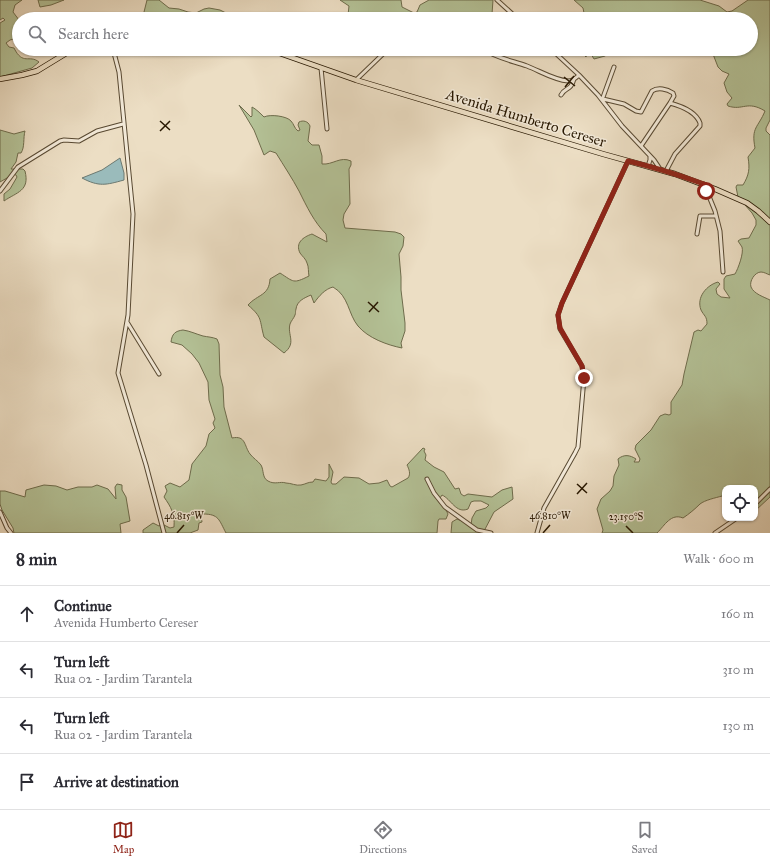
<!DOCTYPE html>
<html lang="en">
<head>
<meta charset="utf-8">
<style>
	body { margin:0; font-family:"IM FELL Great Primer",serif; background:#f2f2f3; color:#2b2b33 }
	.controls { position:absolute; right:12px; bottom:12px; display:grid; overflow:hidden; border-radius:8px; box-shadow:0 1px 3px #0004 }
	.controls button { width:36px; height:36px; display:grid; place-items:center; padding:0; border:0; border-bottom:1px solid #e1e1e2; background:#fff; color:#2b2b33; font:20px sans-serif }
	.stop { position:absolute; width:12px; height:12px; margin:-9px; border:3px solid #8f2418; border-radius:50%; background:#fff }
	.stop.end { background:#8f2418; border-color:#fff; box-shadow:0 1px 4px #0008 }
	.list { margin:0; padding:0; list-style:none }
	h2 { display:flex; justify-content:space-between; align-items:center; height:52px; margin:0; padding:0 16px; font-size:17px }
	h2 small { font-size:13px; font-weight:400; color:#7c7c81 }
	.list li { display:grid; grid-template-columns:26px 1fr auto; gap:12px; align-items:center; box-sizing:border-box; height:56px; padding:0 16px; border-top:1px solid #e1e1e2 }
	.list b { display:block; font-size:15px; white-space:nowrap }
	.list p { margin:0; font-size:13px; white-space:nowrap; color:#7c7c81 }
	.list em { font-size:13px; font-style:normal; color:#7c7c81 }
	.icon { flex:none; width:22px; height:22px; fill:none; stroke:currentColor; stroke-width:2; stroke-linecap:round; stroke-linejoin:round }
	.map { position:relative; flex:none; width:770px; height:533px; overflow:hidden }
	.search { position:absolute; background:#fff; box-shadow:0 1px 3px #0004; left:12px; right:12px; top:12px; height:44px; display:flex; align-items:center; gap:10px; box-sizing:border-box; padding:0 14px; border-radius:22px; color:#7c7c81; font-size:15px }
	.sheet { height:276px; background:#fff }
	nav { display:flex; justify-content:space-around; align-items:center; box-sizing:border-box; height:56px; border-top:1px solid #e1e1e2; background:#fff; font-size:11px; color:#7c7c81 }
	nav a { display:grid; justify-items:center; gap:2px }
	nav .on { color:#8f2418 }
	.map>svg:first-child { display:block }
</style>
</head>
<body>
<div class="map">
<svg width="770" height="533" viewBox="0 0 770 533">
	<rect width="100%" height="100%" fill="#ecdec4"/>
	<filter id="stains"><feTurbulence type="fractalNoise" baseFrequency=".005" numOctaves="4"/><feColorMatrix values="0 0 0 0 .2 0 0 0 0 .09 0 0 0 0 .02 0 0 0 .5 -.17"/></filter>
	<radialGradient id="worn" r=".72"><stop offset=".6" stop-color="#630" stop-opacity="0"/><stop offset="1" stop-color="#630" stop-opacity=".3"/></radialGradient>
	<path fill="#b4c297" stroke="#6e6c4c" d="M0,0H22L15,5L13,12L19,20V43L14,39L10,40L6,43L9,47L14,48C23,66 29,54 39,62L32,68L0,77V23L5,20L3,18L0,20Z
		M38,0H64L51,5L40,7Z
		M147,0H159L169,8L179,9L188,12L196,13L204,9L209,8L220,10L226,13L227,19H147L144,12Z
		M340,0H401L402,7L414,13L417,12L420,5L429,0H493L492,14L494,19H463L460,17L459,19H445L444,17L442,19H350L348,15L349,6Z
		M574,0H700L719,6L727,12L732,11L748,0H770V120L766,128V131L770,135V275C767,274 764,272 761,272C755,272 749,281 751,287C754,294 764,297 770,300V497L755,511V488H725V499L722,496C715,498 705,500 700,504C695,509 689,514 683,518C671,513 665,525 657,533H602L603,530L597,509L601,499L610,491L613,486L614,476L619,465L618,459C624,454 630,455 636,459L634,462H639L640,459L635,449L636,445L651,430L660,416L665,414L669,415L671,414V402L682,385L684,374L694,332L698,330L701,331L707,324C707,316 704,316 701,310C696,297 707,285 718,282L720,284L716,289L717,294L721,297L730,298L724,289V279L726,276L735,274C738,269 744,253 742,247C741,245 739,243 738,241L741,239L749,238L756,225V220L752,213L738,197L736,187L737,185H743C749,175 750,169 748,157L755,148C751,127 758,128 765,111C747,100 743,111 728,106L727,104L732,98L727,92L724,83L729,74L722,71L718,67L711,49H751V19H581L584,13L583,8Z
		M584,49H614L605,56L594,59L591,54L588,52L586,57L584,55Z
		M239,105L251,117L252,116V107C256,109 260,113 264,117C270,114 287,116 291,121C294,124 294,128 298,131L300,130L298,125L299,122C303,120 308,121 310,126L308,141L312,145H319L322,156V164C333,165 340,156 351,161V165L349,169L350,204L344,214L343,220L345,228L395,232L401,234L404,237L403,246L399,254L401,277V290L405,323V331L401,343L402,348C387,345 368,338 358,326C348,314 349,296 333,287C325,289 319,296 314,303L311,295C304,298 297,301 296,309C295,313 296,312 295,315C294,318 291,321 290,324C287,335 297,343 284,353L264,337C259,319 263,318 248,305C258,294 269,296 270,279L280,273C294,282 293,284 309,276C308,272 309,267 307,263C306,259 302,256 300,253C295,243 303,237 312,234L327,242L326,234C314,222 307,207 299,191C292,178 284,166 276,153L270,151L264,155L254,130Z
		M0,130L14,134L25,131C23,138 25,147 21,153H18L16,162L11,169H23L25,171C30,191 17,192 4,201V194L10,189L17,177L16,175L14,174L0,182Z
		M183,330C190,331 196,334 203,336C208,337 212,337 217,339L219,344L220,375L223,387L224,407L232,438C246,435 244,446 250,454C253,458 258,461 261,465C264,470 262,478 268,481C275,485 280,481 286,483C291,483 296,486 301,485C306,484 308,482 313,482L315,479L326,481L329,477V464L333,472L331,482L332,484H336L344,477L359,478L369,484L379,483L387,480L390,486L392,487L408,478C411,474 409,469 407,465L423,448L425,449L424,451L426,455L425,460L434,467L444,472L455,489L459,488L461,494L464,496L468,494L492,497L502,490L512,487L513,499L494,512L483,533H451L452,522L457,519L471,525L472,518L476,511L486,508L489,505L481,501H474L471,502L468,509C456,514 451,499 442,495L440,498L448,514L446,519H439L438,521L437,533H226C219,520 219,514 203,514L201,516L202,522L199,523L198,530L190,533H143V530L153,523L159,526L162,524L170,528L174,527C175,514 171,507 164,497L167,491L165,486L170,483L180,487L189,480L192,464L206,446L209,434L215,428L213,423L215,419L209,400L208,382L199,363L192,354L182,345L171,342C172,334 175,331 183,330Z
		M117,484L122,485V490L126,497L130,521L120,524L121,533H14L13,528L2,510L0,504V491H5L25,497L26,490L44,485L56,486L67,490L78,487H92L97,485L108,489L116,499L115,487Z"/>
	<path fill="#9abbbb" stroke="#6c7971" d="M120,158L124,173V180C106,185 99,187 82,178L102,170Z"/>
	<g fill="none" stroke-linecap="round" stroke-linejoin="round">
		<g stroke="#584932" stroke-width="5">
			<path id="street" d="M497,0L518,19
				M508,19L512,14
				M113,49L119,72L133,214L128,315L118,373L146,465L164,533
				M483,49C496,58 513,61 527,66C540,71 554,80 568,81C573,81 576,78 579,75
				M551,49L579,75L598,95L622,126L654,160L660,169
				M321,68L327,129
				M356,80L383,54L393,49
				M561,95C565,87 571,91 574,79
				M603,99L624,104L636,111L641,112L652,91C658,87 667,89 673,93L674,96L670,103
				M602,100L614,67
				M641,146L670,103C681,106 696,112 700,123V126L675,154L666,171
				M648,166L650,160V156
				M704,184L715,211L720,231L723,272
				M0,191L18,167L60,141L64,140L79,141L97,131L123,124
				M697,234L700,216H716
				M127,322L159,374
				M427,479L434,493L445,507L477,530L491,533
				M755,504L770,489
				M0,512L7,528L11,533
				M537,533L544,508L575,453L578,447L584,378L582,366L560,329L558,315L562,303L628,161
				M715,533L737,518"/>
		</g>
		<g stroke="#271701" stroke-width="6">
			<path id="primary" d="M268,49L356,80L603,154L675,174L715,189L747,203L758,211L770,222
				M0,79L22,75L37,71L73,49"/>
		</g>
		<use href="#street" stroke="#f3ead9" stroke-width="3"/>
		<use href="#primary" stroke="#ecdec4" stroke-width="4.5"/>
	</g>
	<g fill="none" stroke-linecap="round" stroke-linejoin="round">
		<path stroke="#8f2418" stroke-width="5" d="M584,378L582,366L560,328L558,315L562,303L628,161C654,167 679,175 704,184L706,191"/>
	</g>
	<path fill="none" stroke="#271701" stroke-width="1.5" d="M564,77L575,86M565,87L574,76M160,121L170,130M160,131L170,121M368,302L379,312M369,312L378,302M577,484L587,493M577,494L587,483M626,526L633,533M177,533L184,525M543,533L550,525"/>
	<g text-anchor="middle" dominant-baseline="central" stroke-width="3" stroke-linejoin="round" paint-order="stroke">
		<g font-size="15" fill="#271701" stroke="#f3ead9">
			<text transform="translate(526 118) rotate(17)">Avenida Humberto Cereser</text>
		</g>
	</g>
	<g font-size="10" text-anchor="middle" fill="#271701" stroke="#f3ead9" stroke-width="3" stroke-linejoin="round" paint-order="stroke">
		<text x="184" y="519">46.815°W</text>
		<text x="550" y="519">46.810°W</text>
		<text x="626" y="520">23.150°S</text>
	</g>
	<rect width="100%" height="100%" filter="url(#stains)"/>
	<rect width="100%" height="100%" fill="url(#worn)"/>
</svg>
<div class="controls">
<button><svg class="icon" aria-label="locate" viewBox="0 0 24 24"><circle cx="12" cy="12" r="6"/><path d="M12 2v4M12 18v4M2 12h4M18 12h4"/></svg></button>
</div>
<div class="stop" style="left:706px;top:191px"></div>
<div class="stop end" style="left:584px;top:378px"></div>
<div class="search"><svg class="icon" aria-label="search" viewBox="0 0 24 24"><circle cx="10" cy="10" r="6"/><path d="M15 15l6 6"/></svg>Search here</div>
</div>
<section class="sheet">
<h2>8 min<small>Walk · 600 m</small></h2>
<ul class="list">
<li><svg class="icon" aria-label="ahead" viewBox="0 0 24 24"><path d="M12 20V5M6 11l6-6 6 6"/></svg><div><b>Continue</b><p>Avenida Humberto Cereser</p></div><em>160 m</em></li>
<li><svg class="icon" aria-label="left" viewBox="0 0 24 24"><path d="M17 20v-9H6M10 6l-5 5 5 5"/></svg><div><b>Turn left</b><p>Rua 02 - Jardim Tarantela</p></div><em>310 m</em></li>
<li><svg class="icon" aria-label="left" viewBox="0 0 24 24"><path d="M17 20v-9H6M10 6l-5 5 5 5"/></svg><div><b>Turn left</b><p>Rua 02 - Jardim Tarantela</p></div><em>130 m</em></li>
<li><svg class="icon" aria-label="arrive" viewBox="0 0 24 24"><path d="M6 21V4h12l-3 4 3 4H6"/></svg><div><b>Arrive at destination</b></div></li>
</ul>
</section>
<nav>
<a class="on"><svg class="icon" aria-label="map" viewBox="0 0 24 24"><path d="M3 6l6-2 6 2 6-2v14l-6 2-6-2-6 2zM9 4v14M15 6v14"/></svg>Map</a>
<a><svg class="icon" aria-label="directions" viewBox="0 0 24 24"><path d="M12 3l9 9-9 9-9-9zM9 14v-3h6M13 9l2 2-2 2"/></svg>Directions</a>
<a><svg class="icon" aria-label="saved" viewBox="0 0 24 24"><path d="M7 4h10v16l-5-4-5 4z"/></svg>Saved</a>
</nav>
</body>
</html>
